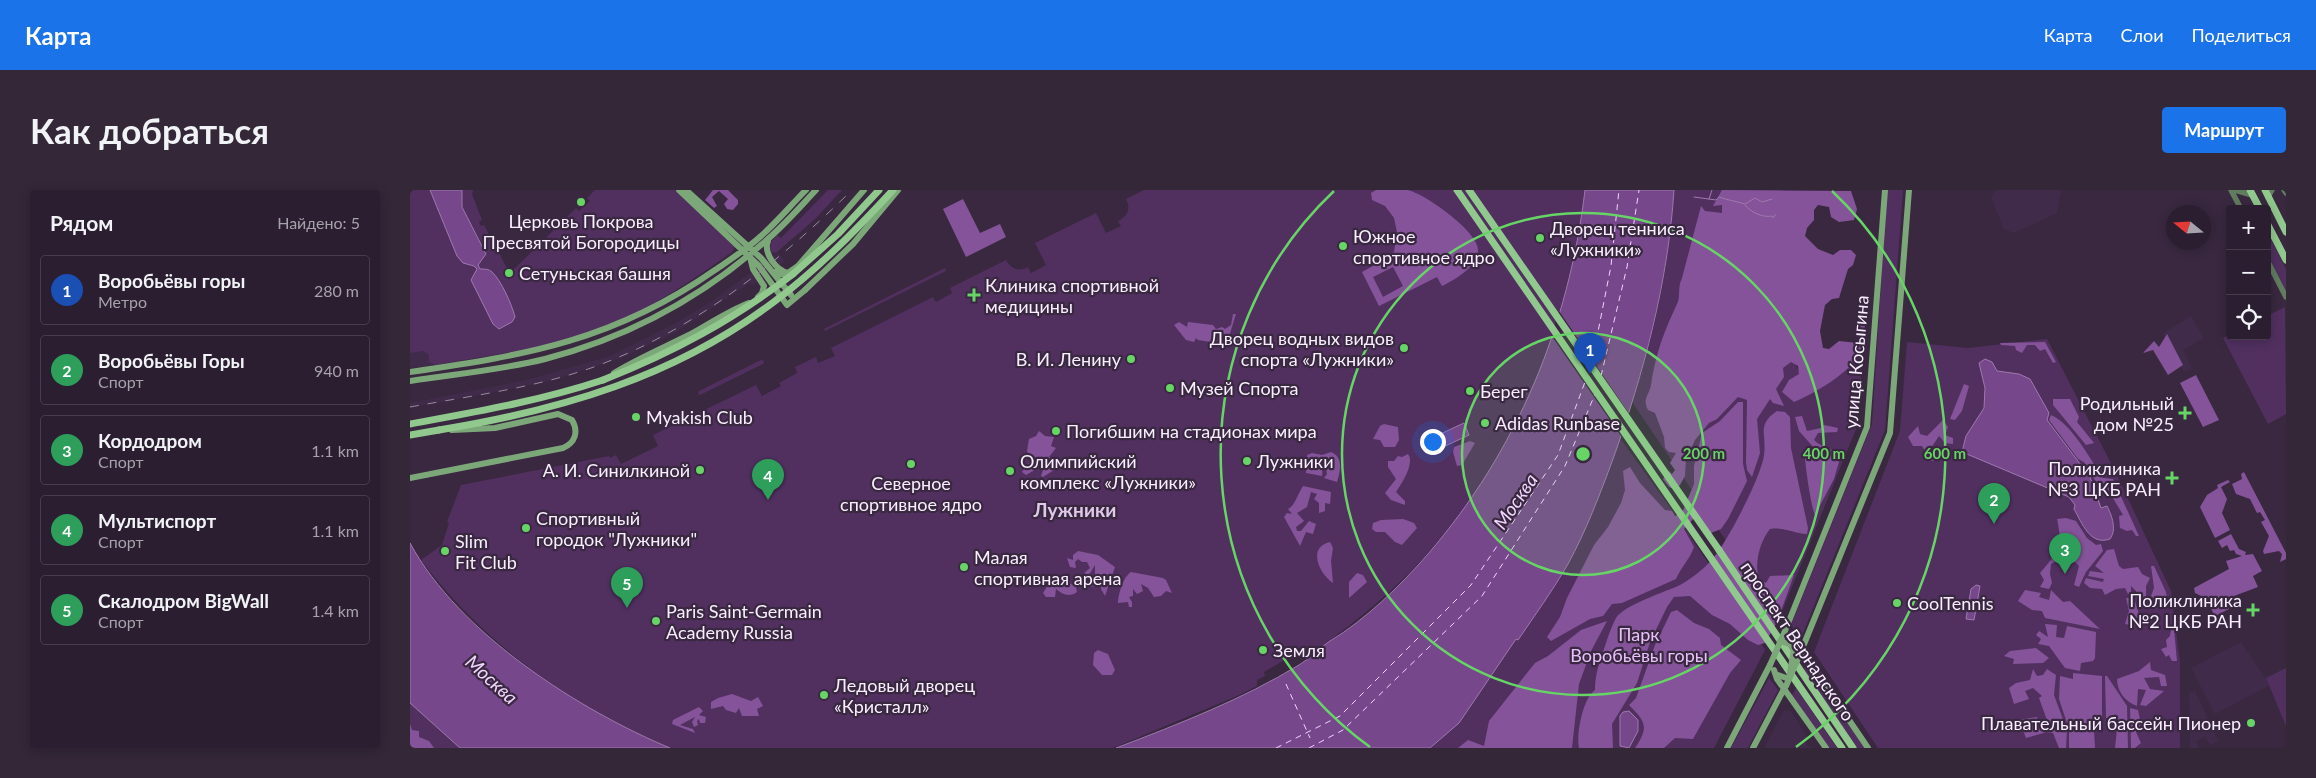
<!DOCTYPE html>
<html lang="ru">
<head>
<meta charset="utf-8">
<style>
	body { margin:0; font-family:Lato,sans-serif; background:#332738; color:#f1f3f6 }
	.controls { position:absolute; right:15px; top:15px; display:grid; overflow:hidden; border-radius:5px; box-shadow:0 2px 12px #0003 }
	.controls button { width:45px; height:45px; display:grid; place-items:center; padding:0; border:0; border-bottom:1px solid #473c4c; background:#2b1e30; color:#f1f3f6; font:25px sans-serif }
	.compass { position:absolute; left:1756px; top:15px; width:45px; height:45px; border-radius:50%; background:#2b1e30; box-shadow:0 2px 12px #0003; rotate:288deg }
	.you { position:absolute; left:1022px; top:251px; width:18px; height:18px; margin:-12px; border:4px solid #fff; border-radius:50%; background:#1a73e8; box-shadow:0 0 0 8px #1a73e833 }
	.badge { display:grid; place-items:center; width:32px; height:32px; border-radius:50%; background:#1a73e8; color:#fff; font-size:16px; font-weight:700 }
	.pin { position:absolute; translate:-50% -41px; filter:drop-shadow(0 1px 2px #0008) }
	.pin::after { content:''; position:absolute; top:26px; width:18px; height:15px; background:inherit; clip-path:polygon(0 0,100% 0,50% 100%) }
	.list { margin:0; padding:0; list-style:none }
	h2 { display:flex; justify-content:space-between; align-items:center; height:65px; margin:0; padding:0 20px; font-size:21px }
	h2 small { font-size:16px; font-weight:400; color:#a6a2ab }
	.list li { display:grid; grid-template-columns:32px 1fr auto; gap:15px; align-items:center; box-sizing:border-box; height:70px; margin:0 10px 10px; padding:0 10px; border:1px solid #473c4c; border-radius:5px }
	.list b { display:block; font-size:19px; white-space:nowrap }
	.list p { margin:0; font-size:16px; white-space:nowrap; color:#a6a2ab }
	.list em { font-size:16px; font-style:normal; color:#a6a2ab }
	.icon { flex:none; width:28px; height:28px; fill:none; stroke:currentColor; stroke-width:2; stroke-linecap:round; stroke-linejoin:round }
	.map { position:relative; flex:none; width:1876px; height:558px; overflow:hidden; border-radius:5px }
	header { display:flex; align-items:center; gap:30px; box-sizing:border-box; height:70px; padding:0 25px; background:#1a73e8; color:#fff }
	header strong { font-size:24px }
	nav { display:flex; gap:28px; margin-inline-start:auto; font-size:18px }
	.intro { display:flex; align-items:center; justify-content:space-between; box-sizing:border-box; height:120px; padding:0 30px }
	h1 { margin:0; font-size:35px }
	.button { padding:12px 22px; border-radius:5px; background:#1a73e8; color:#fff; font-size:18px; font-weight:700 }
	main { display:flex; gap:30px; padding:0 30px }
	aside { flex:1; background:#2b1e30; border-radius:5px; box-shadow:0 2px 12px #0003 }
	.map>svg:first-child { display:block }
</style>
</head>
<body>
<header>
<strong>Карта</strong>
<nav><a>Карта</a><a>Слои</a><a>Поделиться</a></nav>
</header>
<div class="intro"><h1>Как добраться</h1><a class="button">Маршрут</a></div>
<main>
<aside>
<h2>Рядом<small>Найдено: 5</small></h2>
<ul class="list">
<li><span class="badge" style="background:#1a4fb4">1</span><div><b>Воробьёвы горы</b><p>Метро</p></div><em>280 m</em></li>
<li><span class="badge" style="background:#2e9e5b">2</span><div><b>Воробьёвы Горы</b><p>Спорт</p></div><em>940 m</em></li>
<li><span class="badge" style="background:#2e9e5b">3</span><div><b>Кордодром</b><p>Спорт</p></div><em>1.1 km</em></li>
<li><span class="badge" style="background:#2e9e5b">4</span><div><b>Мультиспорт</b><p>Спорт</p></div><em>1.1 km</em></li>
<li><span class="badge" style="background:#2e9e5b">5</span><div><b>Скалодром BigWall</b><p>Спорт</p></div><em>1.4 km</em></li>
</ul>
</aside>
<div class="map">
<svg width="1876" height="558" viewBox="0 0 1876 558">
	<rect width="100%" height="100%" fill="#392840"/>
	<path fill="#402b4a" d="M1585,0H1651L1647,23L1604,43L1594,39L1581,8Z
		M368,62L375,71L342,96L340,93L268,141L212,168L136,192L0,218V213L116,190L200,166L264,134L302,111Z
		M1781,126L1794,148L1773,160L1782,178L1774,182L1753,143Z
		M13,160L19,165L22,174L25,175L0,178V163Z
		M1831,452L1860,495L1805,524L1781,478Z
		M1785,501L1808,551L1800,555L1795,547L1786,551L1789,558H1780L1779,503Z
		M1377,520L1381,521L1397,547L1396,555L1403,558H1354L1373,521Z"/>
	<path fill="#513060" d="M0,0H20L47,66L58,75L64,76L67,79L83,134L87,138L103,119L81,81L70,79L68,75L76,62L52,17V0H63L62,4L72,30L69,32L71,36L74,35L98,80L96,83L98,85L166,18L169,21L180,11L177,8L185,0H265L325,57L322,62C272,98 220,132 160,149C116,161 70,167 25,175L19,172V165L13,161L0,163Z
		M418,0H432L405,29L367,62L362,63L360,58L362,51L367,45L371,48Z
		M734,0H1175C1158,140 1101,281 1000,382C970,413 937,437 905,462L900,460L892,465L890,461L888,462L854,482L855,486L847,490V496L827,506L703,558H260C165,519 75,455 11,370L32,355L39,333L37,332L51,295L199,266L200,268L206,265L211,274L248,256L243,245L346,195L352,206L371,196L369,193L387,183L385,177L406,167L408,173L425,166L421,158L523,107L526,112L542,103L540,98L596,70C601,79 609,82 618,77L621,83L636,75L625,53L686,23L696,43L711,36L708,31C718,26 721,19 716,9Z
		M1264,0H1373L1381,167L1392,186H1408L1453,158L1448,234L1369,429L1222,212C1245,144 1260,72 1264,0Z
		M1477,0H1493L1475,240L1391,448L1381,435L1462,234Z
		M1857,42L1876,79V101L1857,64Z
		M535,78L536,81L415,141L414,139Z
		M1875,117L1876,224L1858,234L1813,148L1820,144V146H1857V126Z
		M1637,149L1708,287L1761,401L1770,472V558H1468L1404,462L1490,241L1497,152L1558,158Z
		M351,170L354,171L353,174L290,205L288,204L289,201Z
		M1210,248L1277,341L1355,460L1304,558H1020L1049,533L1106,448L1108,449L1158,373L1185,316Z
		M1396,474L1455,558H1446L1393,481Z
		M1876,478V536L1856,488Z
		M1359,488L1368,500L1338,558H1321Z
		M1386,498L1427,558H1419L1382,505Z
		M0,513L50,558H0Z"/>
	<path fill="#845399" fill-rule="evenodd" d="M303,0H318L328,10V14L323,20L317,19L314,14L318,9L309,1L302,7L307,16L304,18L295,10Z
		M966,0C976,0 987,0 997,0C1013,2 1069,42 1068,60C1068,77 1044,90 1032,96L1027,87L969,116L952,82L972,71L971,68L984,62L987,42L984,28L975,16L962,10L961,3ZM983,77L993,96L973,107L963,87Z
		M1312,0L1441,1L1447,19L1444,30L1429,32L1421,27L1419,17L1408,15L1404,20V30L1397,38L1395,46L1408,59L1423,65L1430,60H1441L1446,65L1443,75L1438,79L1429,108L1422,109L1415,115L1410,141L1413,158L1419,159L1429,151L1448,153L1452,119L1456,120C1455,131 1455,143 1453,154C1449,179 1405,203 1384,212L1372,202L1379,190L1389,184L1388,176L1381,172L1373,178L1374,187L1366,199L1374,216L1363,213L1360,209L1347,229L1350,263L1342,287L1337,280L1336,272L1337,210L1328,207L1307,229L1299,233L1285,250L1276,269L1275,286L1270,295L1264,299L1259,297L1253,289L1259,281L1262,284L1265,280L1260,273L1266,263L1259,262L1255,258L1254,247L1245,223L1238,220C1232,208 1239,206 1241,195C1246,163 1253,144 1267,114C1271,107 1267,98 1272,88L1291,16L1295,21L1312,23V15L1303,16Z
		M553,9L570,43L590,34L596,47L556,67L533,19Z
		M823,124H826L818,150L812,148L813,154L788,150L786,148L784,152L776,150L764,135L769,132L777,137L778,132L803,135L806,139L812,137L815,139L821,135Z
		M1757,144L1773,175L1758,185L1743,160L1733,163L1744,151L1749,157Z
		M1635,152L1646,172L1643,173L1635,159L1630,161L1625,155H1617L1612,163L1606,160L1605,156L1591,155L1590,153Z
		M1786,185L1809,230L1793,237L1770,193Z
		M1554,194L1559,196L1552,221L1545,230L1540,229Z
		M1643,209H1660L1669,227L1667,232L1684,253L1676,255L1643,215Z
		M1328,212H1333V274L1337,291L1318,329L1311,339L1301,343L1287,325L1274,339L1284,357C1280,369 1271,377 1266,389L1212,413L1202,414L1193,426L1180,429L1141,451L1137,447L1150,427L1157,408L1184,355L1198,337L1211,313L1215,300L1213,281L1220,277L1230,293L1255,320L1262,321L1265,326L1272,323L1284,294V276L1292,243L1310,231Z
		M1367,221L1375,222L1380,227L1381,258L1398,338L1397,344C1383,343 1376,337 1360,339C1350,351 1344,373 1349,389L1356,393L1360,386L1384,385L1367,432L1355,453L1348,455L1338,450L1320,434L1302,425L1280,406L1264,407L1257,417L1240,452L1227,493L1202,534L1203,558H1169C1166,544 1173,508 1185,500C1185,485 1189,473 1194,459C1197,450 1201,437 1206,428C1214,415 1255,402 1270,395C1284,387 1297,377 1307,363C1321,344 1351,287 1354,265C1357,244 1346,235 1367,221Z
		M1641,225C1662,234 1680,269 1693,288L1703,289L1729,346H1726L1722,340L1717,341L1710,338L1709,326L1713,325L1694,293L1688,295L1674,272L1668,269L1639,230Z
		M1392,226L1397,241L1411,238L1414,235L1428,238L1427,242L1408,243L1404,250C1412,258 1422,258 1431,265L1424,289L1405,325C1402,321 1394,270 1395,264L1405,259L1389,241L1385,227Z
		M1533,230L1538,237L1535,245L1543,248V254L1535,253L1529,246L1521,258L1525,261L1528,270L1521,271V265L1515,261L1512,256H1503L1498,247L1508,236L1510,244L1517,246Z
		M974,234L988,237L989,250L985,257H974L970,250L963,249L970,236Z
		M629,241L635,246L644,247L641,256L646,258L639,267L644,269V280L633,287L631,286L633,280L630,277L616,285L612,282L621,270L617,261L619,249L626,246Z
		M1060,251L1065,253L1052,275L1047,276L1043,262L1044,257Z
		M921,262C934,267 930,282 927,292L914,288L917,284L915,272L913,273L912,286L896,283L897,265L902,263L912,265Z
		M998,264C1005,273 992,293 986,302L995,311V315L981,310L975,303L986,289L978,277V271H984L988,266L992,267Z
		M1834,282L1876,363V369L1870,372L1872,364L1869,361L1854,364L1853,361L1859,346L1851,332L1855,330L1850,322L1847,323L1840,309L1826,304L1822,294L1832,289L1831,284Z
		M1818,290L1820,292L1811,297L1817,309L1812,323L1820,340L1805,348L1790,317L1797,305L1808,298L1807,295Z
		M893,296L921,302L920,314L915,313V321L909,323V313L904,309L907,304L901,302L897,317L887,323L894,331L886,337L887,341H891L899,331L906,334L903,344L896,342L890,356L874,327L877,323L882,324L878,319C885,316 888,303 893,296Z
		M1656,328L1666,331L1677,348L1686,355L1691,354L1693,361L1676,382L1669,397L1664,395L1669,376C1659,365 1653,368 1641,374L1640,384L1642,393L1639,399L1630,397L1634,390L1630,383C1649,361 1653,357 1647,329Z
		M993,329L1004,333L1007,338L992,355L985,352L975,342H966L962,339L963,333L971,330Z
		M1821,344L1829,359L1836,362L1835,365L1843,364L1852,381L1843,386L1848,397L1816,409L1819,419L1805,426L1795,408L1785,403L1784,398L1819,379L1816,371L1832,366L1826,364L1824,360L1820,361L1817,355L1812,358L1808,351Z
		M920,352L923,358L921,371L923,393C909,384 897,357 920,352Z
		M1704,359L1709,376L1713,379L1728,377L1732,384L1740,388L1736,396V415L1731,417L1726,407V401L1721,396V403L1718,404L1715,398L1706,399L1695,405L1692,399L1680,398L1674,393L1676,388L1693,392L1694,389L1678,386L1680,381L1694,383L1685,376L1697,360Z
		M668,361L688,365L705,377L695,406L691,399L692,389L687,396L677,397L685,390V375L679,385L674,383L680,378L677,372H672L668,369L665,372L666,378L660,377L657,368L663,370V365Z
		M1741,376H1744L1756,402L1758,414H1752L1741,406L1744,398Z
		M721,382L753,388L756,390L762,403L756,401L751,406L744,407L738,398L731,394L733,401L727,404L723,399V406L719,407L722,412V417H719L718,412L708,413C708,405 713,387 721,382Z
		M947,383L953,385L957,392L939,408V392Z
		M646,391L658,392L666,397L667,402C659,408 652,404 646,399L645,407H636L633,403L640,392Z
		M1615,400L1631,403L1629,407L1639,410L1641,400L1653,412L1660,411L1690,439L1635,428L1632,421L1622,420L1608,411Z
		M1716,408H1724L1731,431L1726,436L1715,434L1719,421Z
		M1267,420L1284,433L1299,439L1310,448L1311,455L1331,470L1320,483L1283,549L1265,548L1254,558H1225C1239,537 1236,532 1219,515L1226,508L1245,455L1261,422Z
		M1763,428L1767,471H1762L1759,465L1756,467L1751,459L1757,457L1756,450L1760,446Z
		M1197,431L1181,461L1169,494L1162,558H1048L1058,550L1074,556L1079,531L1125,473L1138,466L1171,440Z
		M1635,434L1647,435L1646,447L1654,448L1657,436L1686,442L1685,468L1683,471L1671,473L1670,481L1655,478L1639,456L1628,454L1631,449L1626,445L1629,441L1638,447Z
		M1626,458L1639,468L1633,473L1603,474L1604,469L1594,466L1600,461Z
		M688,460L698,464L705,480L702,485H692L683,475L684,463Z
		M1740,472L1741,480L1755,485L1757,496H1751L1749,487L1734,488L1740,499L1754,501L1736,516L1730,515L1736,500L1728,499L1727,516C1716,512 1707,502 1707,489L1729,481Z
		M1623,479L1627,486L1633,485L1637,479L1646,485L1644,505L1657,540L1656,558H1649L1643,543L1637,542L1616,548L1609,530L1627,527L1630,536L1638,533L1629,508L1632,506L1623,498L1615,501L1619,509L1604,514L1599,498L1606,493L1620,490Z
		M1663,483L1692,486V528L1684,539L1685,558H1659V539L1649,509L1650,486L1663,489Z
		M1695,486H1697L1717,516L1718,558H1705L1708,530L1696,528Z
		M322,504L341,511L348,507L353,516L347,519L349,526H332L329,518L326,523L316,520L313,516L301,519V512L308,508Z
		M289,517L293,521L289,525L296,527L295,533H290L289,529L287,531L288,535L284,537L282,532L285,527L270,535L283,539L285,543L262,534L263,530Z
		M1720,518L1728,520L1731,534L1726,542L1731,553L1725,558H1721Z
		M0,534L2,540L9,541V547L19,551L24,558H0Z"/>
	<path fill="#77478c" stroke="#9e79ae" d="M20,0H52V17L76,64L68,75L70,79C75,79 79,79 82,82C91,90 102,115 105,127L102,132L89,139L83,134L61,90L67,79L64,76L53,73L47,66Z
		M1175,0H1264C1258,93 1234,182 1203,269C1190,304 1176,341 1158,374C1143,400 1125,425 1108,450L1106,449L1049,533L1020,558H706C769,534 833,509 889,475C901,468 909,458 920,451C955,430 990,396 1018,364C1107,261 1159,135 1175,0Z
		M1575,169L1582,172L1587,181L1609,184L1620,189L1639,223L1637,230L1680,287L1691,318L1697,316C1702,326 1707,339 1700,349C1680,356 1672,333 1664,319L1665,315L1659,307L1552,262L1556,246L1574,218L1575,198L1569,173Z
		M1054,233L1059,245L1031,258L1026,246Z
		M0,353C49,444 171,521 260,558H50L0,513Z
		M1566,395L1570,396L1564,430L1556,429L1561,399Z
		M1219,521L1228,530V541L1219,558L1210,556V526L1213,522Z"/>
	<path fill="#392840" d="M1149,121L1220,225L1213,249L1141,145Z"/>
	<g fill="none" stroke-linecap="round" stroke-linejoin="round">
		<path stroke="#9e79ae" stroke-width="1" d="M1284,7L1306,10L1309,7C1317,10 1325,11 1335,14L1345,8L1352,12L1362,9
			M1299,9L1302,0
			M1335,15C1340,22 1353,28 1362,26L1363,28L1366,24"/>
		<path stroke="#f0d6fd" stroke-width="1" stroke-dasharray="6 5" stroke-linecap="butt" d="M1182,172L1201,76L1209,0
			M1191,186L1217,77L1229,0
			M876,494L900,548
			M866,558L930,526L1061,395L1148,265L1175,192
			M899,558L933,540L1072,406L1155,276L1185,204"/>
		<path stroke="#617c5f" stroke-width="5.5" d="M1821,0L1831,19
			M1825,0L1842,5
			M1874,0L1876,3
			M1858,7L1862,0
			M1857,70L1876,107"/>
		<path stroke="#7ca779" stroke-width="6" d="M269,0L349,76L377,115L395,100
			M276,0L351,68L381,105
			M358,51C353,63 366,80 378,83
			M340,67L343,79L354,96L352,103L348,107
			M364,82L375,85L388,76L454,0
			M0,182C118,165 205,150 305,80C321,69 337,59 351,46C367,32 381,15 396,0
			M204,183C229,168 255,157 281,144C301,133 318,121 339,113
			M0,191C45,184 91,180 135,169C216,148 289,109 352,54C372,38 389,18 406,0
			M0,288L153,258C165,253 169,242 162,230L148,224L85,238L42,240
			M1375,441L1457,237L1475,0
			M1383,454L1397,468L1458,558
			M1390,464L1480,243L1499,0
			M1364,480L1367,489L1416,558
			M1317,558L1360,475
			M1343,558L1375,497"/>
		<path stroke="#90c88d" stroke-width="7" d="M1047,0L1432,558
			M1840,0L1850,19
			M1855,0L1876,42
			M1857,33L1876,70
			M383,84L428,44L469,0
			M0,234C65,222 130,211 193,190
			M0,245L29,240
			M1309,360L1443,558"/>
		<path stroke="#988a9f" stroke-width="1" stroke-dasharray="9 9" stroke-linecap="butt" d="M0,217C60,206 123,198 181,178C282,142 367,74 442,0"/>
		<path stroke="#7ca779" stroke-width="6" d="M395,100L443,54L488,0
			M1370,451L1380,454L1384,459L1379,489
			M1360,475L1375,441
			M1368,485L1379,489
			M1376,496L1390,464"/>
		<path stroke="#90c88d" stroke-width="7" d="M1059,0L1309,360
			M193,190C264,162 323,130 383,84
			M29,240C151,220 265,187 365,111C408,79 446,40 483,0"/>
	</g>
	<circle cx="1173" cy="264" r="121" fill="#67d466" fill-opacity=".12"/>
	<g fill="none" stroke="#67d466" stroke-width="2.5">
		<circle cx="1173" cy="264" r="121"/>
		<circle cx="1173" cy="264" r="241"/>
		<path d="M960 557A362 362 0 0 1 924 1M1422 1A362 362 0 0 1 1386 557"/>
	</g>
	<g fill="#67d466" stroke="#392840" stroke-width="2">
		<circle cx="171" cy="12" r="5"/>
		<circle cx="1130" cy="48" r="5"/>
		<circle cx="933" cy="56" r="5"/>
		<circle cx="99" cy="83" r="5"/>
		<path d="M561.5 97.5h5v5h5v5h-5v5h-5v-5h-5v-5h5z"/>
		<circle cx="994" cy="158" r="5"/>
		<circle cx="721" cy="169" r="5"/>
		<circle cx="760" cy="198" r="5"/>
		<circle cx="1060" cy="201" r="5"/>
		<path d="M1772.5 215.5h5v5h5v5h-5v5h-5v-5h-5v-5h5z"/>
		<circle cx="226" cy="227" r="5"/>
		<circle cx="1075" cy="233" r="5"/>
		<circle cx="646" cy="241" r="5"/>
		<circle cx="837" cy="271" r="5"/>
		<circle cx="501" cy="274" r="5"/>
		<circle cx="290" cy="280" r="5"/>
		<circle cx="600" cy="281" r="5"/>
		<path d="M1759.5 280.5h5v5h5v5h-5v5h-5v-5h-5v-5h5z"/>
		<circle cx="116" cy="338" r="5"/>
		<circle cx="35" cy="361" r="5"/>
		<circle cx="554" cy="377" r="5"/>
		<circle cx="1487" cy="413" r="5"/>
		<path d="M1840.5 412.5h5v5h5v5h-5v5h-5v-5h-5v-5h5z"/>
		<circle cx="246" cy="431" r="5"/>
		<circle cx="853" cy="460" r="5"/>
		<circle cx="414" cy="505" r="5"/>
		<circle cx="1841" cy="533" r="5"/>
	</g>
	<g text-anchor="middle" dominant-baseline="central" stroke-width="4.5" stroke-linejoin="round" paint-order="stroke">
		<g font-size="18" fill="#f9eeff" stroke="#392840" text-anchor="start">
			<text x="171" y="31" text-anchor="middle">Церковь Покрова<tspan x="171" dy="21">Пресвятой Богородицы</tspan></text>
			<text x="1140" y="38">Дворец тенниса<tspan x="1140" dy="21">«Лужники»</tspan></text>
			<text x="943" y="46">Южное<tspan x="943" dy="21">спортивное ядро</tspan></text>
			<text x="109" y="83">Сетуньская башня</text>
			<text x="575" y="95">Клиника спортивной<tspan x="575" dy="21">медицины</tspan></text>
			<text x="984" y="148" text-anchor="end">Дворец водных видов<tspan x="984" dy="21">спорта «Лужники»</tspan></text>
			<text x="711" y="169" text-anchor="end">В. И. Ленину</text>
			<text x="770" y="198">Музей Спорта</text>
			<text x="1070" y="201">Берег</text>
			<text x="1764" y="213" text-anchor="end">Родильный<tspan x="1764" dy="21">дом №25</tspan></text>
			<text x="236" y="227">Myakish Club</text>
			<text x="1085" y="233">Adidas Runbase</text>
			<text x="656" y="241">Погибшим на стадионах мира</text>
			<text x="610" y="271">Олимпийский<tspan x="610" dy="21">комплекс «Лужники»</tspan></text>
			<text x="847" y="271">Лужники</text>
			<text x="1751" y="278" text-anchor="end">Поликлиника<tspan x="1751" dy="21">№3 ЦКБ РАН</tspan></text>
			<text x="280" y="280" text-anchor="end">А. И. Синилкиной</text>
			<text x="501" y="293" text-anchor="middle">Северное<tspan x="501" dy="21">спортивное ядро</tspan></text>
			<text x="126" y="328">Спортивный<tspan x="126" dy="21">городок "Лужники"</tspan></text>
			<text x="45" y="351">Slim<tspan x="45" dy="21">Fit Club</tspan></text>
			<text x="564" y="367">Малая<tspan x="564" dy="21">спортивная арена</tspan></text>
			<text x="1832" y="410" text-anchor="end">Поликлиника<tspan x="1832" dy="21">№2 ЦКБ РАН</tspan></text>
			<text x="1497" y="413">CoolTennis</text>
			<text x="256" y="421">Paris Saint-Germain<tspan x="256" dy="21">Academy Russia</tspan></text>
			<text x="863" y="460">Земля</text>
			<text x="424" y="495">Ледовый дворец<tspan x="424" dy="21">«Кристалл»</tspan></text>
			<text x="1831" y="533" text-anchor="end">Плавательный бассейн Пионер</text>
		</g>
		<g font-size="18" fill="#f9eeff" stroke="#392840">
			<text transform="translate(1446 172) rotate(-85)">улица Косыгина</text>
			<text transform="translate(1388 451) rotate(56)">проспект Вернадского</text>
		</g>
		<g font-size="18" fill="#e8c1fb" stroke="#392840">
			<text x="1229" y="444">Парк<tspan x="1229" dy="21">Воробьёвы горы</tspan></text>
		</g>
		<g font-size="19" font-style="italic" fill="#f0d6fd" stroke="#392840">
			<text transform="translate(1105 311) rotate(-56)">Москва</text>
			<text transform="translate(82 489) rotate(42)">Москва</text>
		</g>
		<g font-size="19" font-weight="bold" fill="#dfcae9" stroke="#392840">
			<text x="665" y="319">Лужники</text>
		</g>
	</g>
	<circle cx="1173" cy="264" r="8" fill="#67d466" stroke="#392840" stroke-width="2.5"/>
	<g font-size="15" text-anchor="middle" font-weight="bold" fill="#67d466" stroke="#392840" stroke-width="4.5" stroke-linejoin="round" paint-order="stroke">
		<text x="1294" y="269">200 m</text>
		<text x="1414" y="269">400 m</text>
		<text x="1535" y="269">600 m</text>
	</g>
</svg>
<div class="controls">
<button>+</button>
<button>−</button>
<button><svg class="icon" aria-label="locate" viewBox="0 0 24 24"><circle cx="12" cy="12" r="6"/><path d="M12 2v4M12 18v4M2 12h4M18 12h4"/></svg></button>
</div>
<svg class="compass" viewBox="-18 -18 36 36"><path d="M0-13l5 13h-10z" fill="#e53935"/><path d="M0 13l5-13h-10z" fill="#a6a2ab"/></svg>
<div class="you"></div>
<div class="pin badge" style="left:1180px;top:184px;background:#1a4fb4">1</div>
<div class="pin badge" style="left:1584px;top:334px;background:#2e9e5b">2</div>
<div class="pin badge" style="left:1655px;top:384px;background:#2e9e5b">3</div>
<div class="pin badge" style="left:358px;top:310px;background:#2e9e5b">4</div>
<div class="pin badge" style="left:217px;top:418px;background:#2e9e5b">5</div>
</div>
</main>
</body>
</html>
